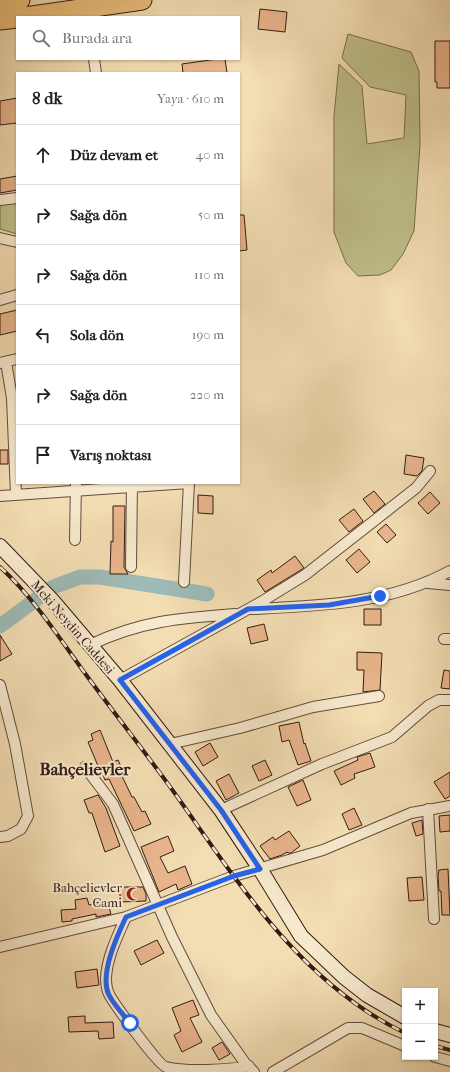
<!DOCTYPE html>
<html lang="tr">
<head>
<meta charset="utf-8">
<style>
	body { margin:0; font-family:"IM FELL French Canon",serif; background:#f2f2f2; color:#222 }
	.controls { position:absolute; right:12px; bottom:12px; display:grid; overflow:hidden; border-radius:0px; box-shadow:0 1px 3px #0004 }
	.controls button { width:36px; height:36px; display:grid; place-items:center; padding:0; border:0; border-bottom:1px solid #e0e0e0; background:#fff; color:#222; font:20px sans-serif }
	.stop { position:absolute; width:12px; height:12px; margin:-9px; border:3px solid #2563eb; border-radius:50%; background:#fff }
	.stop.end { background:#2563eb; border-color:#fff; box-shadow:0 1px 4px #0008 }
	.list { margin:0; padding:0; list-style:none }
	h2 { display:flex; justify-content:space-between; align-items:center; height:52px; margin:0; padding:0 16px; font-size:17px }
	h2 small { font-size:13px; font-weight:400; color:#767676 }
	.list li { display:grid; grid-template-columns:26px 1fr auto; gap:12px; align-items:center; box-sizing:border-box; height:60px; padding:0 16px; border-top:1px solid #e0e0e0 }
	.list b { display:block; font-size:15px; white-space:nowrap }
	.list em { font-size:13px; font-style:normal; color:#767676 }
	.icon { flex:none; width:22px; height:22px; fill:none; stroke:currentColor; stroke-width:2; stroke-linecap:round; stroke-linejoin:round }
	.map { position:relative; flex:none; width:450px; height:1072px; overflow:hidden }
	.search { position:absolute; background:#fff; box-shadow:0 1px 3px #0004; left:16px; top:16px; width:224px; height:44px; display:flex; align-items:center; gap:10px; box-sizing:border-box; padding:0 14px; border-radius:0px; color:#767676; font-size:15px }
	.panel { position:absolute; background:#fff; box-shadow:0 1px 3px #0004; left:16px; top:72px; width:224px; height:412px; border-radius:0px }
	.map>svg:first-child { display:block }
</style>
</head>
<body>
<div class="map">
<svg width="450" height="1072" viewBox="0 0 450 1072">
	<rect width="100%" height="100%" fill="#f3ddb3"/>
	<filter id="stains"><feTurbulence type="fractalNoise" baseFrequency=".005" numOctaves="4"/><feColorMatrix values="0 0 0 0 .2 0 0 0 0 .09 0 0 0 0 .02 0 0 0 .5 -.17"/></filter>
	<radialGradient id="worn" r=".72"><stop offset=".6" stop-color="#630" stop-opacity="0"/><stop offset="1" stop-color="#630" stop-opacity=".3"/></radialGradient>
	<path fill="#bfbf89" stroke="#786d4e" d="M348,34L411,52L419,71L420,145L414,231L403,254L391,270L380,275L358,276L346,263L334,232V116L339,64L362,86L367,144L404,138L406,95L370,87L342,58Z
		M17,203V234L0,229V205Z"/>
	<g fill="none" stroke-linecap="round" stroke-linejoin="round">
		<path stroke="#9ebab6" stroke-width="15" d="M0,626L53,587L80,577H100L207,594"/>
	</g>
	<path fill="#e9b58c" stroke="#311b13" d="M260,9L287,12L285,32L258,29Z
		M435,41H450V88H437V82H435Z
		M217,59H225L227,73H183L182,64Z
		M17,98V123L0,125V101Z
		M17,176V190L0,193V179Z
		M239,215H244L247,250L239,251Z
		M17,310V331L0,335V314Z
		M0,450H8V464H0Z
		M406,455L424,458L422,471L417,476L404,474Z
		M374,491L385,504L374,513L363,499Z
		M430,492L440,503L428,514L418,503Z
		M198,495L213,496V514L198,513Z
		M113,506H125L124,567L128,574H110L111,541L113,542Z
		M354,509L363,521L349,532L339,520Z
		M386,524L396,535L387,543L377,532Z
		M359,549L370,562L357,573L346,560Z
		M295,556L304,568L265,592L257,580L271,570L272,573Z
		M364,609H381V625H364Z
		M264,624L268,640L251,644L247,628Z
		M0,635L12,654L0,661Z
		M357,652L382,653L380,690L363,692L364,670H357Z
		M444,670L450,671V689L441,688Z
		M299,722L304,744L305,743L311,761L298,765L289,740L282,742L279,726Z
		M100,730L113,762L118,760L124,773L121,774L132,797H134L142,812L145,811L151,824L134,831L109,779L105,780L99,765L98,766L88,742L93,740L91,734Z
		M210,743L218,757L203,766L195,752Z
		M370,753L375,767L354,774L355,778L341,785L334,771L358,760L357,757Z
		M265,760L272,775L259,781L252,766Z
		M450,772V796L445,799L434,782Z
		M229,774L239,793L226,800L216,781Z
		M303,780L311,800L297,806L288,787Z
		M98,795L106,808L120,846L105,852L92,813H89L84,800Z
		M354,808L362,825L349,830L342,814Z
		M450,815V831L440,832L439,816Z
		M422,820L423,834L416,836L412,823Z
		M289,831L300,846L291,853H288L287,852L282,855L270,859L260,846L273,837L275,840Z
		M168,836L174,851L160,857L168,873L185,866L192,884L178,890L176,884L159,892L141,847Z
		M448,869L450,915H442L441,891H439L438,876L439,870Z
		M422,877L424,900L409,901L407,878Z
		M120,887H143L146,894V901L120,902Z
		M87,898L89,905L107,900L111,914L96,917V914L72,919V921L62,922L61,910L76,909L75,900Z
		M157,940L164,953L141,965L134,951Z
		M97,969L99,985L77,988L75,972Z
		M193,1000L199,1015L190,1018L202,1042L182,1052L174,1035L181,1031L172,1008Z
		M85,1016V1023L113,1022L114,1038L99,1039L98,1031L69,1032L68,1017Z
		M222,1042L230,1054L219,1060L212,1048Z"/>
	<g fill="none" stroke-linecap="round" stroke-linejoin="round">
		<g stroke="#624c3b" stroke-width="12">
			<path id="street" d="M94,59L96,73
				M0,200L17,198
				M0,238L17,242
				M0,300L17,295
				M6,362L12,398L16,495
				M0,363L17,359
				M0,496L189,483
				M75,540L76,483
				M131,567L132,483
				M184,582L189,483
				M428,583L450,585
				M252,609C319,606 390,604 450,571
				M444,639H450
				M90,645C140,621 180,618 235,614
				M120,680L261,602L305,575L416,488L430,471
				M0,685L15,744L28,816L21,829L8,836L0,837
				M170,744L240,728L313,707L379,696
				M85,767L113,804L172,937L211,1015L245,1063L254,1072
				M428,809L434,919
				M221,810L322,764L392,737L428,706L439,700H450
				M126,917C118,935 107,957 106,978C106,983 107,991 110,996C116,1006 158,1065 166,1067C185,1072 230,1070 249,1066
				M0,947L126,917L234,876L323,850L411,813L450,806
				M435,1057L450,1061
				M273,1072L348,1028H362L405,1046"/>
		</g>
		<g stroke="#311b13" stroke-width="16">
			<path id="secondary" d="M0,546L52,600L120,680L221,810L260,869L301,936L344,977L367,995L405,1017
				M435,1031L450,1035"/>
		</g>
		<g stroke="#311b13" stroke-width="21">
			<path id="highway" d="M0,3L20,0
				M25,17L142,0
				M0,20L17,18"/>
		</g>
		<use href="#street" stroke="#f7e9ce" stroke-width="10"/>
		<use href="#secondary" stroke="#f7e9ce" stroke-width="14"/>
		<use href="#highway" stroke="#eabe7a" stroke-width="19"/>
		<g stroke="#311b13" stroke-width="4">
			<path id="rail" d="M0,567C33,597 58,636 84,672C114,713 146,753 176,795C240,885 302,984 405,1033
				M435,1046L450,1050"/>
		</g>
		<use href="#rail" stroke="#f7e9ce" stroke-width="2.5" stroke-dasharray="8" stroke-linecap="butt"/>
	</g>
	<g fill="none" stroke-linecap="round" stroke-linejoin="round">
		<path stroke="#2563eb" stroke-width="5" d="M130,1023C123,1014 114,1005 109,995C99,975 117,936 126,917L234,876L260,869L221,810L120,680L248,609L329,605L380,596"/>
	</g>
	<defs>
		<g id="mosque-bare" transform="scale(1.08)"><path d="M3.5-4.9A6 6 0 1 0 3.5 4.9A5 5 0 1 1 3.5-4.9Z" fill="#8f2418" stroke="#f7e9ce" stroke-width="2.5" paint-order="stroke"/></g>
	</defs>
	<g fill-rule="evenodd">
		<use href="#mosque-bare" x="133" y="894"/>
	</g>
	<g text-anchor="middle" dominant-baseline="central" stroke-width="4" stroke-linejoin="round" paint-order="stroke">
		<g font-size="13" fill="#311b13" stroke="#f7e9ce">
			<text transform="translate(73 627) rotate(49)">Meki Neydin Caddesi</text>
		</g>
		<g font-size="13" fill="#311b13" stroke="#f7e9ce" text-anchor="end">
			<text x="122" y="887">Bahçelievler<tspan x="122" dy="15">Cami</tspan></text>
		</g>
		<g font-size="17" font-weight="bold" fill="#311b13" stroke="#f7e9ce">
			<text x="85" y="769">Bahçelievler</text>
		</g>
	</g>
	<rect width="100%" height="100%" filter="url(#stains)"/>
	<rect width="100%" height="100%" fill="url(#worn)"/>
</svg>
<div class="controls">
<button>+</button>
<button>−</button>
</div>
<div class="stop" style="left:130px;top:1023px"></div>
<div class="stop end" style="left:380px;top:596px"></div>
<div class="search"><svg class="icon" aria-label="search" viewBox="0 0 24 24"><circle cx="10" cy="10" r="6"/><path d="M15 15l6 6"/></svg>Burada ara</div>
<section class="panel">
<h2>8 dk<small>Yaya · 610 m</small></h2>
<ul class="list">
<li><svg class="icon" aria-label="ahead" viewBox="0 0 24 24"><path d="M12 20V5M6 11l6-6 6 6"/></svg><div><b>Düz devam et</b></div><em>40 m</em></li>
<li><svg class="icon" aria-label="right" viewBox="0 0 24 24"><path d="M7 20v-9h11M14 6l5 5-5 5"/></svg><div><b>Sağa dön</b></div><em>50 m</em></li>
<li><svg class="icon" aria-label="right" viewBox="0 0 24 24"><path d="M7 20v-9h11M14 6l5 5-5 5"/></svg><div><b>Sağa dön</b></div><em>110 m</em></li>
<li><svg class="icon" aria-label="left" viewBox="0 0 24 24"><path d="M17 20v-9H6M10 6l-5 5 5 5"/></svg><div><b>Sola dön</b></div><em>190 m</em></li>
<li><svg class="icon" aria-label="right" viewBox="0 0 24 24"><path d="M7 20v-9h11M14 6l5 5-5 5"/></svg><div><b>Sağa dön</b></div><em>220 m</em></li>
<li><svg class="icon" aria-label="arrive" viewBox="0 0 24 24"><path d="M6 21V4h12l-3 4 3 4H6"/></svg><div><b>Varış noktası</b></div></li>
</ul>
</section>
</div>
</body>
</html>
